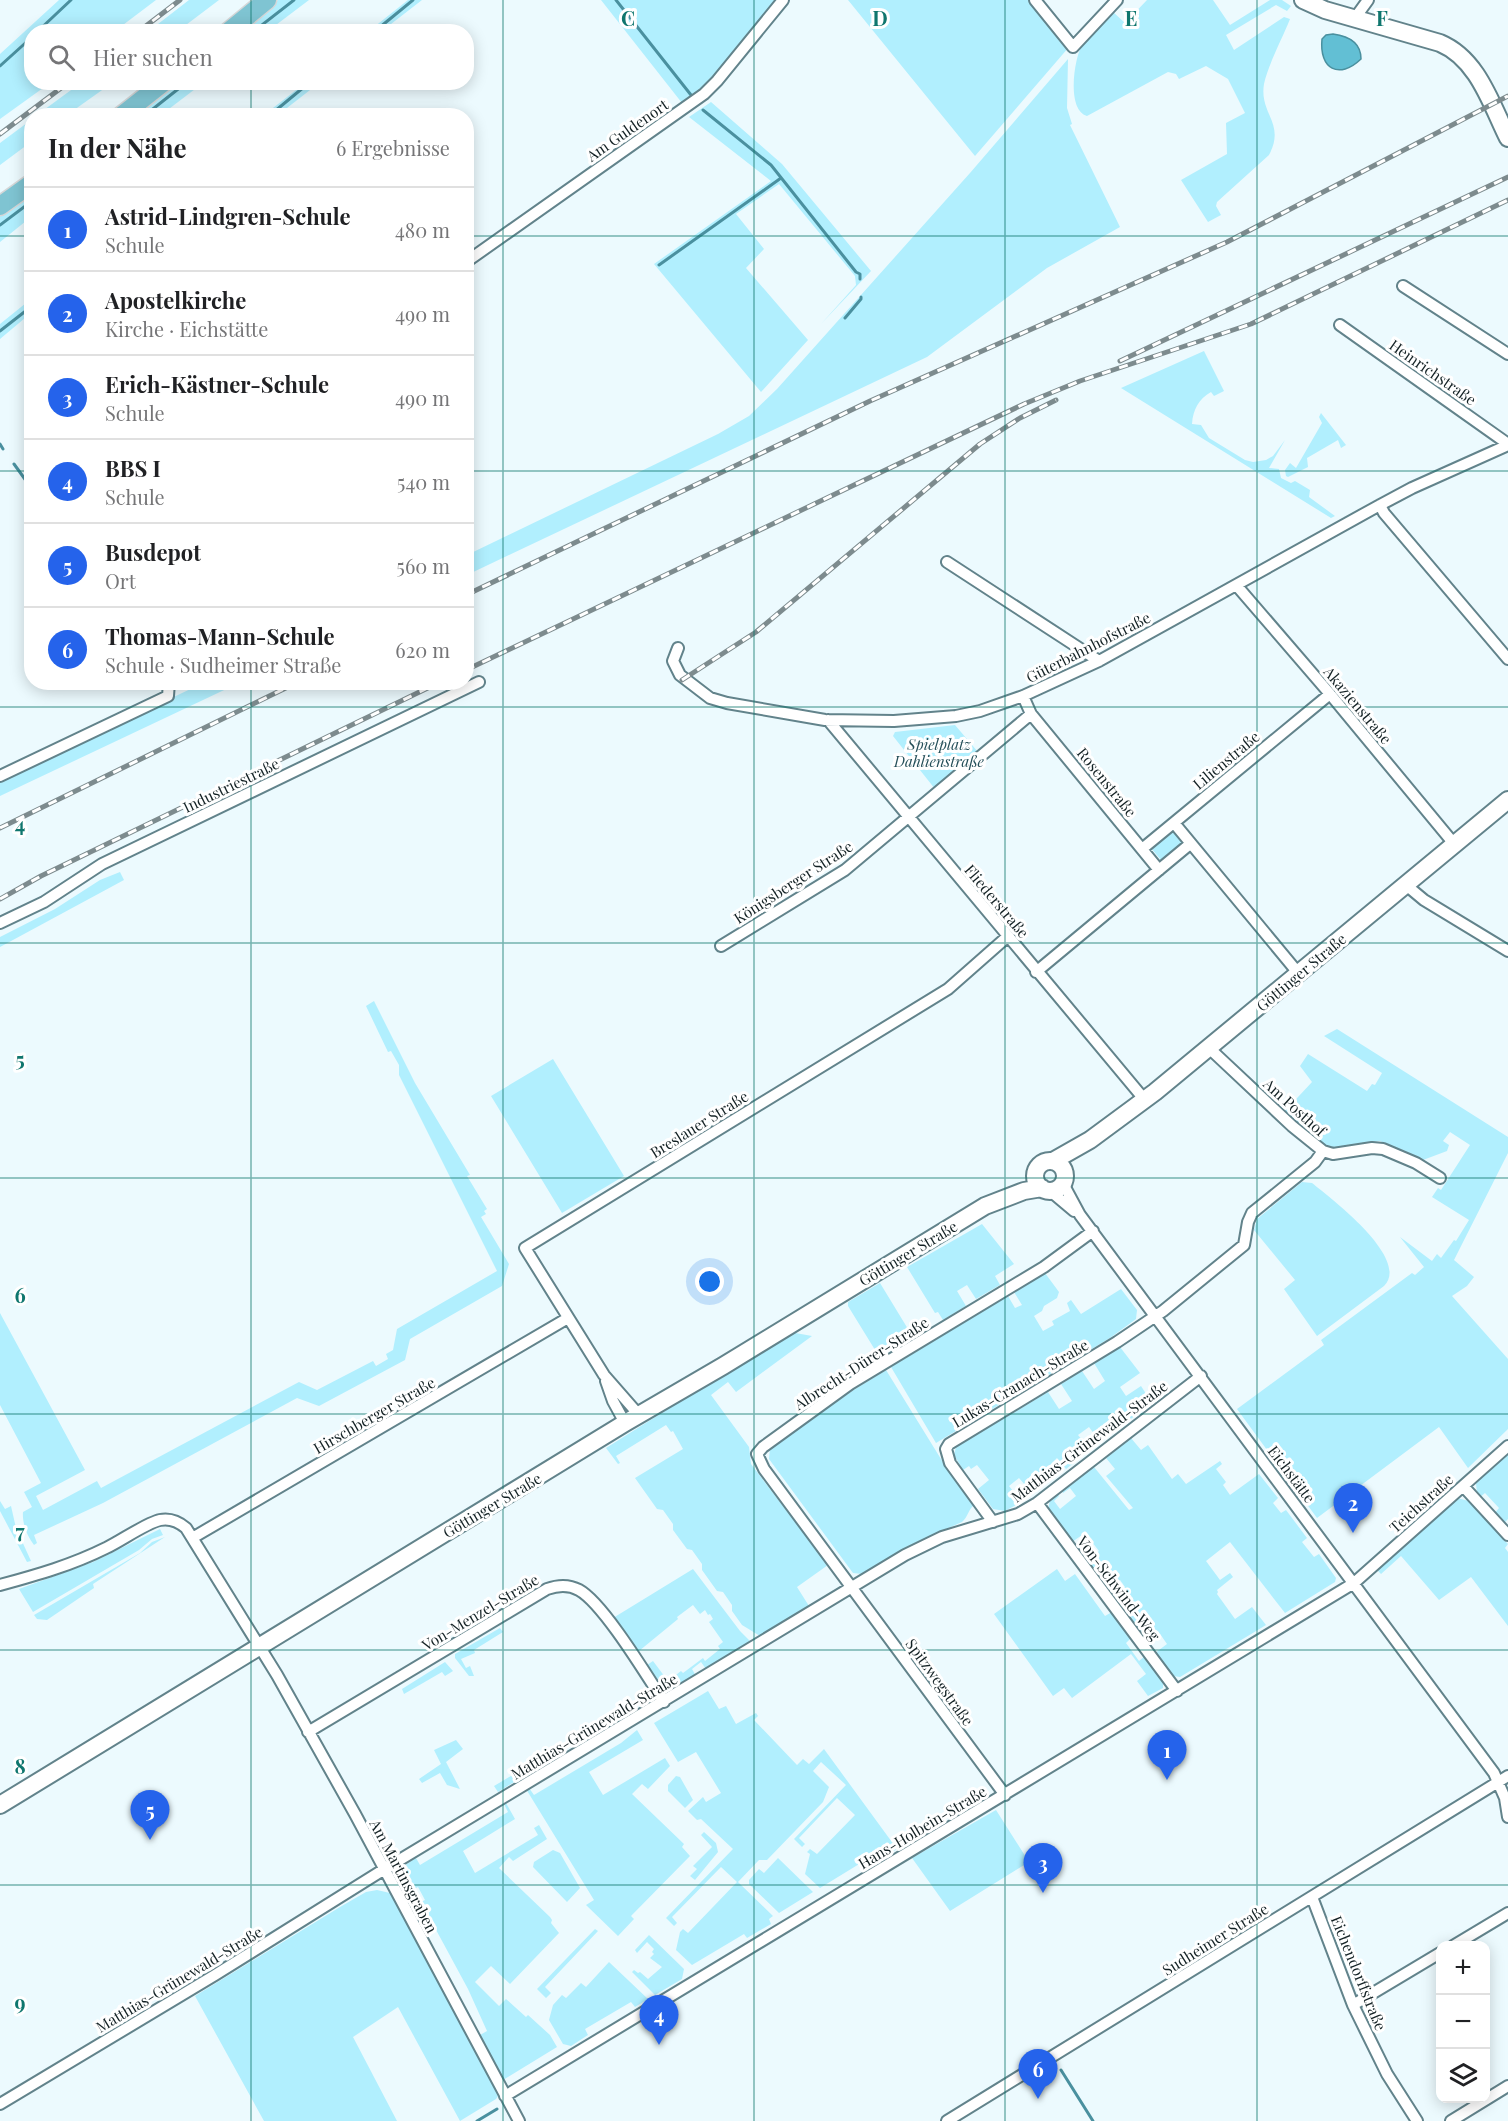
<!DOCTYPE html>
<html lang="de">
<head>
<meta charset="utf-8">
<style>
	body { margin:0; font-family:"Playfair Display",serif; background:#f2f2f2; color:#202124 }
	.controls { position:absolute; right:18px; bottom:18px; display:grid; overflow:hidden; border-radius:12px; box-shadow:0 3px 15px #0003 }
	.controls button { width:54px; height:54px; display:grid; place-items:center; padding:0; border:0; border-bottom:2px solid #e0e0e0; background:#fff; color:#202124; font:30px sans-serif }
	.you { position:absolute; left:710px; top:1282px; width:21px; height:21px; margin:-15px; border:4px solid #fff; border-radius:50%; background:#1a73e8; box-shadow:0 0 0 9px #1a73e833 }
	.badge { display:grid; place-items:center; width:39px; height:39px; border-radius:50%; background:#2563eb; color:#fff; font-size:20px; font-weight:700 }
	.pin { position:absolute; translate:-50% -50px; filter:drop-shadow(0 2px 3px #0008) }
	.pin::after { content:''; position:absolute; top:32px; width:21px; height:18px; background:inherit; clip-path:polygon(0 0,100% 0,50% 100%) }
	.list { margin:0; padding:0; list-style:none }
	h2 { display:flex; justify-content:space-between; align-items:center; height:78px; margin:0; padding:0 24px; font-size:26px }
	h2 small { font-size:20px; font-weight:400; color:#757577 }
	.list li { display:grid; grid-template-columns:39px 1fr auto; gap:18px; align-items:center; box-sizing:border-box; height:84px; padding:0 24px; border-top:2px solid #e0e0e0 }
	.list b { display:block; font-size:22px; white-space:nowrap }
	.list p { margin:0; font-size:20px; white-space:nowrap; color:#757577 }
	.list em { font-size:20px; font-style:normal; color:#757577 }
	.icon { flex:none; width:33px; height:33px; fill:none; stroke:currentColor; stroke-width:2; stroke-linecap:round; stroke-linejoin:round }
	.map { position:relative; flex:none; width:1508px; height:2121px; overflow:hidden }
	.search { position:absolute; background:#fff; box-shadow:0 3px 15px #0003; left:24px; top:24px; width:450px; height:66px; display:flex; align-items:center; gap:15px; box-sizing:border-box; padding:0 21px; border-radius:24px; color:#757577; font-size:22px }
	.panel { position:absolute; background:#fff; box-shadow:0 3px 15px #0003; left:24px; top:108px; width:450px; height:582px; border-radius:24px }
	.map>svg:first-child { display:block }
</style>
</head>
<body>
<div class="map">
<svg width="1508" height="2121" viewBox="0 0 1508 2121">
	<rect width="100%" height="100%" fill="#ecfafe"/>
	<path fill="#b1effe" d="M59,0H156L115,31L32,32V82L50,83L0,119V54Z
		M189,0H219L178,31H149Z
		M278,0H309L268,31L238,32Z
		M408,0H422L382,31H369Z
		M601,0H776L709,83L682,103Z
		M848,0H1030L1069,47L975,156Z
		M1147,0H1213L1230,25L1270,0H1282L1291,6L1287,11L1276,5L1226,35L1234,50L1284,17L1290,19C1283,37 1268,65 1264,84C1259,114 1286,123 1269,155L1217,202L1216,206L1221,215L1208,222L1181,180L1227,154L1226,123L1245,113L1228,79L1206,66L1179,79L1176,74L1168,72L1087,116C1066,110 1074,57 1083,43C1091,32 1102,21 1112,11L1125,23Z
		M1068,59L1067,108L1072,124L1070,125L1120,227L1047,268L927,357L467,575V555L718,434L749,416L777,389L970,173Z
		M82,82L112,83L67,115H37Z
		M173,83H203L161,115L131,116Z
		M305,83H319L278,115H264Z
		M711,102L782,164L871,271L821,324L856,285L855,276L779,184L736,214L764,249L746,268L808,340L761,392L654,264L771,181L689,117Z
		M31,120V142L0,165V143Z
		M31,190V217L0,242V213Z
		M31,299V313L0,339V324Z
		M1204,351L1224,391L1214,396L1211,392C1199,399 1193,409 1192,424L1201,425L1209,438L1245,460L1253,462L1266,460L1273,456L1285,440L1269,468L1279,469L1281,478L1291,483L1295,481L1310,490L1309,497L1335,516L1331,518L1121,388Z
		M1321,413L1346,445L1341,448L1338,440L1307,458L1308,467L1288,477L1286,476L1285,470L1290,463L1296,468L1322,423L1319,417Z
		M203,683H239L0,796V780Z
		M955,725L978,752L935,789L893,736L895,732Z
		M1173,830L1183,842L1161,860L1151,848Z
		M120,872L124,880L0,947V937L55,909L100,880Z
		M374,1001L415,1083L470,1175L467,1176L487,1209L484,1211L486,1214L481,1217L509,1264L502,1286L410,1339L405,1360L319,1406L297,1398L103,1503L34,1535L37,1543L34,1545C27,1536 22,1523 23,1512L32,1507L24,1492L41,1483L0,1405V1313L85,1470L36,1496L43,1510L97,1481L101,1488L299,1382L317,1390L373,1361L376,1366L388,1359L386,1354L393,1350L397,1329L497,1271L399,1075V1065L391,1051L388,1052L366,1006Z
		M1337,1029L1508,1137V1153L1454,1260L1474,1277L1467,1286L1452,1296L1508,1359V1429L1468,1468L1439,1427L1317,1518L1237,1409L1324,1345L1321,1340L1412,1273L1415,1275L1424,1267L1400,1237L1432,1261L1437,1254L1441,1258L1454,1240L1456,1241L1469,1220L1432,1197L1438,1188L1441,1190L1470,1145L1450,1132L1443,1141L1449,1145L1447,1151L1423,1160L1380,1141L1330,1149L1318,1142L1285,1111L1312,1082L1300,1066L1308,1054L1367,1091L1372,1084L1375,1085L1382,1073L1324,1036Z
		M553,1059L624,1176L562,1213L491,1096Z
		M1302,1182L1312,1183C1332,1199 1411,1259 1384,1286L1317,1336L1284,1289L1295,1280L1254,1230L1257,1219Z
		M982,1224L1014,1264L995,1276L1000,1285L976,1299L967,1285L957,1291L966,1306L943,1320L938,1312L935,1313L907,1267Z
		M1045,1273L1059,1292L1057,1298L1044,1306L1042,1311L1034,1316L1043,1331L1054,1325L1052,1321L1070,1311L1067,1303L1071,1300L1081,1314L1121,1289L1137,1310L1136,1319L1110,1338L936,1443L891,1367L1008,1296L1015,1308L1022,1305L1014,1292Z
		M880,1283L908,1329L891,1340L892,1342L882,1348L885,1355L880,1358L848,1306V1302Z
		M790,1332L812,1336L736,1392L728,1382L711,1395L749,1447L751,1464L828,1565L797,1587L809,1606L760,1636L742,1625L732,1611V1605L723,1592L717,1591L702,1570V1564L692,1550L687,1549L673,1530V1524L663,1510L657,1509L635,1478L683,1449L673,1431L671,1432L666,1425L616,1456L620,1463L618,1464L606,1448Z
		M1120,1347L1140,1373L1120,1387L1126,1396L1141,1386L1152,1403L1100,1442L1089,1427L1078,1435L1084,1442L1073,1451L1079,1459L1066,1469L1057,1458L1050,1465L1051,1467L1025,1485L1019,1478L1009,1486L1022,1502L1005,1511L993,1509L978,1489L989,1480L977,1465L971,1469L969,1466L963,1470L954,1455L956,1447L1048,1392L1059,1409L1072,1401L1061,1384L1082,1371L1094,1389L1105,1381L1094,1363Z
		M886,1370L949,1472L974,1505C968,1510 968,1517 962,1522L906,1547L862,1574L853,1573L769,1459L770,1448L852,1391Z
		M1131,1438L1141,1450L1148,1445L1172,1479L1178,1474L1186,1484L1220,1461L1222,1464L1216,1469L1226,1482L1223,1485L1230,1495L1259,1474L1278,1498L1273,1503L1281,1513L1286,1510L1307,1538L1302,1542L1314,1557L1319,1554L1336,1578L1335,1582L1285,1613L1230,1542L1206,1561L1220,1580L1230,1573L1233,1577L1217,1590L1218,1592L1217,1594L1235,1619L1252,1607L1266,1625L1180,1677L1173,1676L1155,1653L1167,1644L1158,1631L1152,1635L1146,1629L1140,1633L1126,1614L1132,1609L1119,1591L1125,1587L1120,1580L1114,1585L1110,1580L1104,1584L1086,1561L1099,1551L1085,1533L1072,1542L1048,1510L1050,1500L1058,1494L1059,1496L1054,1501L1060,1509L1076,1496L1070,1488L1063,1493L1062,1491L1094,1467L1129,1510L1133,1508L1106,1476L1115,1469L1106,1458Z
		M1508,1452V1519L1503,1524L1494,1514L1499,1508L1485,1493L1479,1498L1477,1494L1476,1483Z
		M1457,1498L1469,1501L1508,1544L1505,1548L1508,1552V1626L1471,1577L1439,1600L1401,1556L1381,1574L1377,1570Z
		M0,1501L5,1509L11,1506L16,1528L31,1561L27,1562L0,1511Z
		M160,1529L163,1535L152,1539L139,1550L33,1612L19,1589L93,1562Z
		M165,1537L93,1584L94,1588L47,1620L37,1619L34,1615L140,1553L152,1542Z
		M693,1569L740,1631L750,1641L706,1669L701,1662L692,1669L696,1676L679,1686L661,1684L647,1665L653,1661L668,1681L681,1671L683,1673L703,1658L705,1661L720,1649L718,1646L723,1642L709,1622L713,1619L710,1614L708,1615L705,1610L700,1614L693,1605L677,1617L678,1619L639,1651L613,1618Z
		M1057,1569L1065,1581L1075,1574L1105,1616L1112,1612L1131,1638L1126,1643L1139,1661L1145,1656L1163,1681V1688L1148,1696L1137,1681L1146,1674L1131,1654L1072,1698L1064,1688L1053,1696L994,1614Z
		M500,1628L503,1632L474,1650L475,1653L461,1659L466,1668L470,1666L474,1676H469L455,1658V1654Z
		M445,1662L453,1671L445,1676L442,1672L404,1694L402,1689Z
		M708,1691L719,1709L726,1706L736,1724L756,1713L758,1716L754,1720L797,1765L803,1759L809,1764L824,1749L897,1849L873,1863L869,1858L820,1888L805,1874L810,1854L807,1852L810,1849L817,1854L855,1815L837,1798L799,1838L805,1844L802,1847L794,1839L846,1785L821,1762L813,1771L829,1787L823,1802L767,1860H759L738,1882L773,1916L769,1919L771,1924L747,1938L744,1934L692,1965L676,1950L680,1932L683,1929L688,1933L737,1882L721,1867L672,1917L677,1923L674,1926L666,1918L733,1849L701,1819L697,1820L688,1811L703,1797L706,1802L721,1793L696,1752L678,1762L654,1723Z
		M637,1730L643,1740L589,1772L603,1795L665,1758L670,1766L648,1789L642,1784L632,1794L684,1844L682,1847L690,1856L631,1916L634,1919L618,1936L586,1905L594,1900L526,1789L529,1788L534,1795L621,1743Z
		M456,1740L463,1749L446,1762L460,1789L447,1785L440,1773L422,1783L419,1779L441,1764L434,1750Z
		M543,1757L546,1762L498,1792L494,1786Z
		M676,1776L680,1777L693,1800L685,1808L668,1791V1785Z
		M506,1803L515,1819L463,1851L475,1873L538,1835L534,1828L539,1825L547,1839L513,1861L509,1857L499,1868L550,1917L552,1920L551,1923L559,1933L510,1984L491,1966L475,1982L499,2006L506,1999L526,2017L528,2015L550,2035L557,2047L503,2080L480,2035L487,2031L468,1989L421,1902L425,1900L418,1887L402,1895C394,1875 397,1869 416,1858L420,1865L508,1812L504,1804Z
		M996,1810L1029,1862L950,1911L912,1858Z
		M704,1832L716,1843L718,1852L695,1880L690,1876L697,1869L693,1866L712,1847L701,1835Z
		M553,1850L560,1853L580,1888L567,1902L533,1867L534,1862Z
		M778,1858L813,1892L779,1913L749,1884V1880L759,1869L764,1873Z
		M377,1890L390,1893L499,2095L496,2099L460,2121L398,2007L353,2037L397,2121H264L195,1996L340,1907L366,1892Z
		M595,1929L598,1931L545,1987L551,1993L546,1998L537,1989Z
		M649,1935L684,1969L682,1979L655,1995L632,1972L634,1970L638,1973L640,1972L648,1979L662,1967L650,1958L654,1954L652,1952L654,1949L647,1942L637,1953L635,1950Z
		M609,1962L648,1999L635,2007L631,2002L585,2029L588,2035L571,2046L563,2044L549,2020L553,2005L562,1995L566,1998L581,1983L586,1987Z"/>
	<path fill="#62bfd4" stroke="#4a909f" stroke-width="1.5" d="M1333,34C1348,36 1361,42 1361,59C1339,80 1319,69 1322,39L1326,35Z"/>
	<g fill="none" stroke-linecap="round" stroke-linejoin="round">
		<path stroke="#4a909f" stroke-width="3" d="M616,0L691,95
			M37,32L71,0
			M253,32L294,0
			M374,32L413,0
			M0,66L32,37
			M703,110L771,165L856,272L860,274V279
			M144,116L187,82
			M269,116L310,82
			M0,225L32,201
			M659,265L781,178
			M845,318L861,299V297
			M0,331L32,306
			M0,444L3,449
			M14,464L32,489
			M1061,2070L1093,2121
			M477,2121L497,2109"/>
		<g stroke="#62838b" stroke-width="14">
			<path id="minor" d="M1035,0L1073,47L1117,0
				M1355,18L1368,0
				M466,262L704,94L717,81L783,0
				M1403,286L1508,354
				M1340,325L1508,444
				M1380,505L1384,513L1508,659
				M947,562L1099,661
				M1237,586L1330,694L1455,845
				M678,648L673,661L680,675L710,698L727,703L825,720L894,721L956,716L980,711L1023,696L1099,661L1380,505L1412,488L1508,445
				M1031,714L1159,870
				M828,720L1144,1099
				M0,776L168,696L169,682
				M1174,823L1299,974
				M1142,849L1330,694
				M1406,885L1424,900L1508,951
				M0,923L44,902L102,864L479,682
				M721,946L845,870L1031,714L1023,696
				M1036,972L1190,844
				M1209,1048L1292,1126L1323,1151L1333,1154L1372,1148L1383,1149L1416,1163L1440,1178
				M1064,1181L1066,1189L1080,1215L1494,1773L1505,1798L1508,1817
				M1049,1190L1074,1211
				M606,1381L613,1401L625,1423
				M639,1415L604,1375L525,1248L948,989L1007,937
				M1463,1486L1508,1535
				M1037,1503L1177,1691
				M993,1522L950,1463L946,1449L949,1444L1117,1342L1163,1311L1244,1245L1248,1222L1252,1213L1315,1162L1323,1151
				M194,1537L568,1318
				M0,1585C37,1575 72,1565 106,1548C121,1541 146,1523 160,1520C170,1518 179,1522 186,1528L277,1675L355,1814L519,2121
				M308,1732L547,1589C558,1585 568,1584 579,1590C603,1603 647,1676 664,1702
				M1005,1795L764,1469L757,1454L763,1447L850,1384L1044,1267L1093,1231
				M1312,1897L1353,2005L1387,2074L1417,2121
				M1453,1946L1508,1913
				M1353,2005L1440,1953
				M505,2096L1354,1583L1508,1446
				M0,2104L215,1975L383,1870L905,1555L942,1537L1018,1514L1037,1503L1201,1376
				M947,2121L1508,1776
				M1451,2121L1508,2086"/>
		</g>
		<g stroke="#62838b" stroke-width="20">
			<path id="secondary" d="M1303,0L1325,10L1440,43C1478,59 1491,104 1508,138
				M1053,1161L1090,1140L1155,1092L1508,800
				M1035 1176a15 15 0 1 1 30 0a15 15 0 1 1-30 0Z
				M0,1805L625,1423L723,1366L985,1206L1024,1191L1042,1188"/>
		</g>
		<g stroke="#d5d7d8" stroke-width="21">
			<path id="primary" d="M228,32L267,0
				M121,116L164,82
				M0,206L32,183"/>
		</g>
		<use href="#minor" stroke="#fff" stroke-width="10"/>
		<use href="#secondary" stroke="#fff" stroke-width="16"/>
		<use href="#primary" stroke="#7fc4d2" stroke-width="18"/>
		<g stroke="#7d8b8e" stroke-width="5">
			<path id="rail" d="M138,32L180,0
				M0,134L69,82
				M1120,361L1508,177
				M466,595L870,401L1227,242L1508,96
				M466,670L1024,404L1080,381L1251,324L1508,200
				M682,680L756,632L980,444L1020,418L1056,400
				M0,828L298,682
				M0,899L41,876L440,682"/>
		</g>
		<use href="#rail" stroke="#fff" stroke-width="3" stroke-dasharray="9" stroke-linecap="butt"/>
	</g>
	<path fill="none" stroke="#0f766e" stroke-width="1.5" stroke-opacity="0.55" d="M251,0V32M503,0V2121M754,0V2121M1005,0V2121M1257,0V2121M251,82V116M0,236H32M466,236H1508M0,471H32M466,471H1508M251,682V2121M0,707H1508M0,943H1508M0,1178H1508M0,1414H1508M0,1650H1508M0,1885H1508"/>
	<g text-anchor="middle" dominant-baseline="central" stroke-width="6" stroke-linejoin="round" paint-order="stroke">
		<g font-size="15" fill="#132124" stroke="#fff">
			<text transform="translate(627 130) rotate(-35)">Am Guldenort</text>
			<text transform="translate(1433 372) rotate(35)">Heinrichstraße</text>
			<text transform="translate(1088 647) rotate(-27)">Güterbahnhofstraße</text>
			<text transform="translate(1358 705) rotate(50)">Akazienstraße</text>
			<text transform="translate(1226 760) rotate(-40)">Lilienstraße</text>
			<text transform="translate(1107 782) rotate(51)">Rosenstraße</text>
			<text transform="translate(231 785) rotate(-26)">Industriestraße</text>
			<text transform="translate(793 882) rotate(-33)">Königsberger Straße</text>
			<text transform="translate(997 901) rotate(50)">Fliederstraße</text>
			<text transform="translate(1301 972) rotate(-40)">Göttinger Straße</text>
			<text transform="translate(1295 1107) rotate(42)">Am Posthof</text>
			<text transform="translate(699 1124) rotate(-32)">Breslauer Straße</text>
			<text transform="translate(908 1253) rotate(-31)">Göttinger Straße</text>
			<text transform="translate(861 1363) rotate(-33)">Albrecht-Dürer-Straße</text>
			<text transform="translate(1020 1383) rotate(-31)">Lukas-Cranach-Straße</text>
			<text transform="translate(374 1415) rotate(-30)">Hirschberger Straße</text>
			<text transform="translate(1089 1441) rotate(-37)">Matthias-Grünewald-Straße</text>
			<text transform="translate(1292 1474) rotate(53)">Eichstätte</text>
			<text transform="translate(1421 1503) rotate(-42)">Teichstraße</text>
			<text transform="translate(492 1505) rotate(-31)">Göttinger Straße</text>
			<text transform="translate(1119 1588) rotate(53)">Von-Schwind-Weg</text>
			<text transform="translate(480 1612) rotate(-31)">Von-Menzel-Straße</text>
			<text transform="translate(940 1682) rotate(54)">Spitzwegstraße</text>
			<text transform="translate(594 1726) rotate(-31)">Matthias-Grünewald-Straße</text>
			<text transform="translate(922 1827) rotate(-31)">Hans-Holbein-Straße</text>
			<text transform="translate(404 1876) rotate(62)">Am Martinsgraben</text>
			<text transform="translate(1215 1939) rotate(-32)">Sudheimer Straße</text>
			<text transform="translate(1359 1973) rotate(68)">Eichendorffstraße</text>
			<text transform="translate(179 1979) rotate(-31)">Matthias-Grünewald-Straße</text>
		</g>
		<g font-size="15" font-style="italic" fill="#254f59" stroke="#fff">
			<text x="939" y="744">Spielplatz<tspan x="939" dy="17">Dahlienstraße</tspan></text>
		</g>
	</g>
	<g font-size="20" text-anchor="middle" font-weight="bold" fill="#0f766e" stroke="#fff" stroke-width="6" stroke-linejoin="round" paint-order="stroke">
		<text x="628" y="26">C</text>
		<text x="880" y="26">D</text>
		<text x="1131" y="26">E</text>
		<text x="1382" y="26">F</text>
		<text x="20" y="832">4</text>
		<text x="20" y="1067">5</text>
		<text x="20" y="1303">6</text>
		<text x="20" y="1539">7</text>
		<text x="20" y="1774">8</text>
		<text x="20" y="2010">9</text>
	</g>
</svg>
<div class="controls">
<button>+</button>
<button>−</button>
<button><svg class="icon" aria-label="layers" viewBox="0 0 24 24"><path d="M12 4l9 5-9 5-9-5zM3 14l9 5 9-5"/></svg></button>
</div>
<div class="you"></div>
<div class="pin badge" style="left:1167px;top:1780px">1</div>
<div class="pin badge" style="left:1353px;top:1533px">2</div>
<div class="pin badge" style="left:1043px;top:1893px">3</div>
<div class="pin badge" style="left:659px;top:2045px">4</div>
<div class="pin badge" style="left:150px;top:1840px">5</div>
<div class="pin badge" style="left:1038px;top:2099px">6</div>
<div class="search"><svg class="icon" aria-label="search" viewBox="0 0 24 24"><circle cx="10" cy="10" r="6"/><path d="M15 15l6 6"/></svg>Hier suchen</div>
<section class="panel">
<h2>In der Nähe<small>6 Ergebnisse</small></h2>
<ul class="list">
<li><span class="badge">1</span><div><b>Astrid-Lindgren-Schule</b><p>Schule</p></div><em>480 m</em></li>
<li><span class="badge">2</span><div><b>Apostelkirche</b><p>Kirche · Eichstätte</p></div><em>490 m</em></li>
<li><span class="badge">3</span><div><b>Erich-Kästner-Schule</b><p>Schule</p></div><em>490 m</em></li>
<li><span class="badge">4</span><div><b>BBS I</b><p>Schule</p></div><em>540 m</em></li>
<li><span class="badge">5</span><div><b>Busdepot</b><p>Ort</p></div><em>560 m</em></li>
<li><span class="badge">6</span><div><b>Thomas-Mann-Schule</b><p>Schule · Sudheimer Straße</p></div><em>620 m</em></li>
</ul>
</section>
</div>
</body>
</html>
